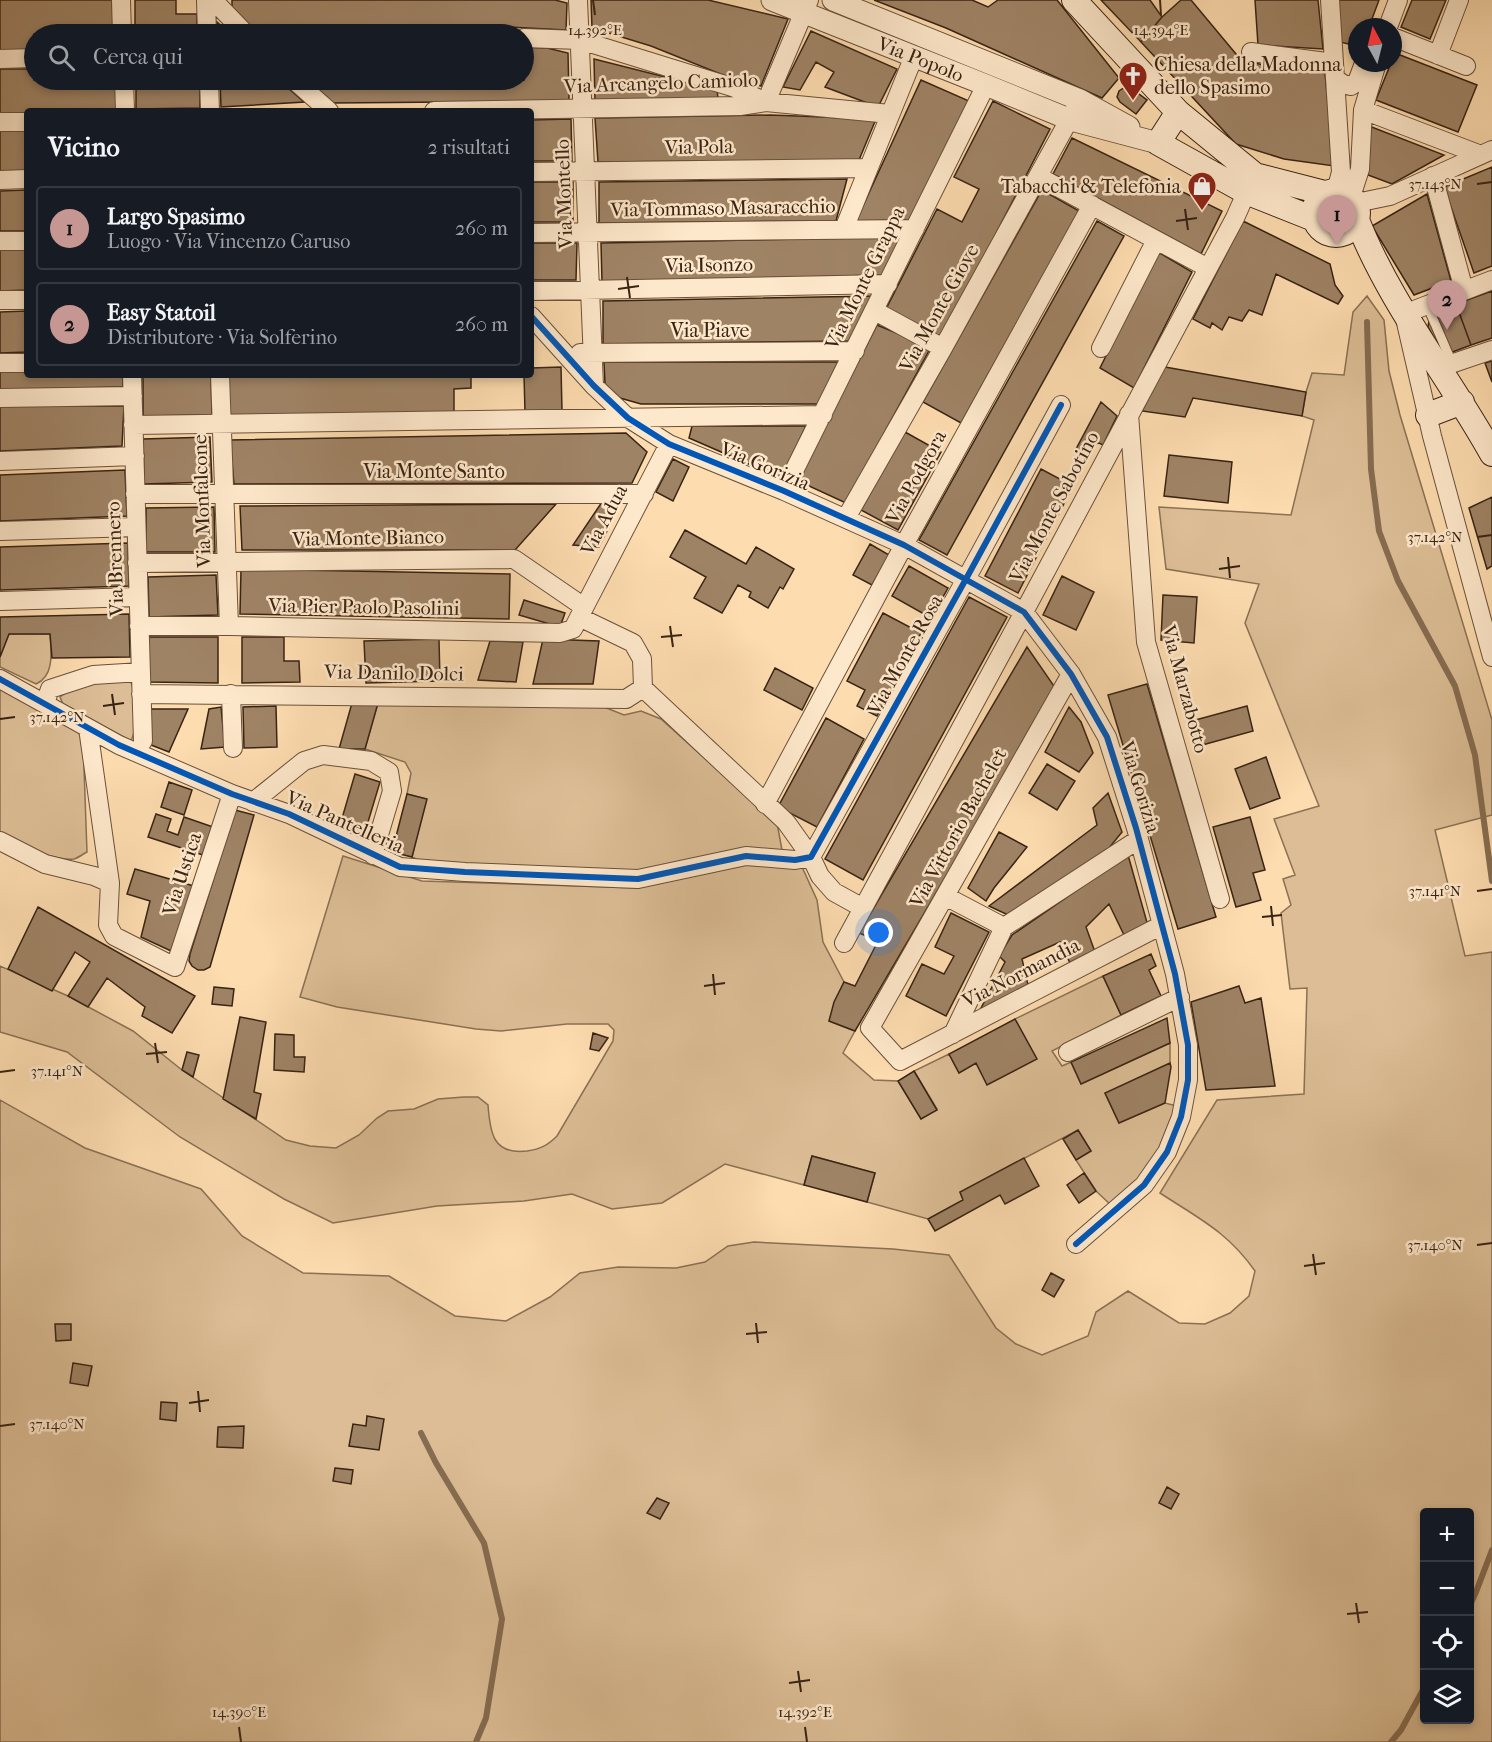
<!DOCTYPE html>
<html lang="it">
<head>
<meta charset="utf-8">
<style>
	body { margin:0; font-family:"IM FELL French Canon",serif; background:#20242c; color:#f1f3f6 }
	.controls { position:absolute; right:18px; bottom:18px; display:grid; overflow:hidden; border-radius:6px; box-shadow:0 3px 9px #0003 }
	.controls button { width:54px; height:54px; display:grid; place-items:center; padding:0; border:0; border-bottom:2px solid #363941; background:#171b24; color:#f1f3f6; font:30px sans-serif }
	.compass { position:absolute; left:1348px; top:18px; width:54px; height:54px; border-radius:50%; background:#171b24; box-shadow:0 3px 9px #0003; rotate:353deg }
	.you { position:absolute; left:879px; top:933px; width:21px; height:21px; margin:-15px; border:4px solid #fff; border-radius:50%; background:#1a73e8; box-shadow:0 0 0 9px #1a73e833 }
	.badge { display:grid; place-items:center; width:39px; height:39px; border-radius:50%; background:#c59692; color:#111; font-size:20px; font-weight:700 }
	.pin { position:absolute; translate:-50% -50px; filter:drop-shadow(0 2px 3px #0008) }
	.pin::after { content:''; position:absolute; top:32px; width:21px; height:18px; background:inherit; clip-path:polygon(0 0,100% 0,50% 100%) }
	.list { margin:0; padding:0; list-style:none }
	h2 { display:flex; justify-content:space-between; align-items:center; height:78px; margin:0; padding:0 24px; font-size:26px }
	h2 small { font-size:20px; font-weight:400; color:#9ea1a6 }
	.list li { display:grid; grid-template-columns:39px 1fr auto; gap:18px; align-items:center; box-sizing:border-box; height:84px; margin:0 12px 12px; padding:0 12px; border:2px solid #363941; border-radius:6px }
	.list b { display:block; font-size:22px; white-space:nowrap }
	.list p { margin:0; font-size:20px; white-space:nowrap; color:#9ea1a6 }
	.list em { font-size:20px; font-style:normal; color:#9ea1a6 }
	.icon { flex:none; width:33px; height:33px; fill:none; stroke:currentColor; stroke-width:2; stroke-linecap:round; stroke-linejoin:round }
	.map { position:relative; flex:none; width:1492px; height:1742px; overflow:hidden }
	.search { position:absolute; background:#171b24; box-shadow:0 3px 9px #0003; left:24px; top:24px; width:510px; height:66px; display:flex; align-items:center; gap:15px; box-sizing:border-box; padding:0 21px; border-radius:33px; color:#9ea1a6; font-size:22px }
	.panel { position:absolute; background:#171b24; box-shadow:0 3px 9px #0003; left:24px; top:108px; width:510px; height:270px; border-radius:6px }
	.map>svg:first-child { display:block }
</style>
</head>
<body>
<div class="map">
<svg width="1492" height="1742" viewBox="0 0 1492 1742">
	<rect width="100%" height="100%" fill="#fddcaf"/>
	<filter id="stains"><feTurbulence type="fractalNoise" baseFrequency=".00333" numOctaves="4"/><feColorMatrix values="0 0 0 0 .2 0 0 0 0 .09 0 0 0 0 .02 0 0 0 .5 -.17"/></filter>
	<radialGradient id="worn" r=".72"><stop offset=".6" stop-color="#630" stop-opacity="0"/><stop offset="1" stop-color="#630" stop-opacity=".3"/></radialGradient>
	<path fill="#dcbd95" stroke="#8a7054" stroke-width="1.5" fill-rule="evenodd" d="M1367,296L1384,320L1389,371L1400,415L1492,720V815L1435,830L1465,956L1492,952V1742H0V1100L85,1148L201,1189L242,1236L303,1273L389,1276L455,1316L506,1321L550,1297L580,1273L618,1267L676,1268L705,1262L728,1246L754,1242L893,1249L949,1255L996,1328L1016,1344L1042,1355L1088,1336L1096,1312L1128,1291L1179,1323L1205,1324L1230,1313L1249,1296L1255,1271C1228,1232 1198,1218 1160,1193L1217,1100L1304,1094L1307,988L1290,989L1281,913L1291,905L1283,879L1295,875L1274,819L1319,806L1245,623L1259,584L1166,569L1159,507L1291,515L1314,420L1302,416L1306,392L1312,373L1344,375L1353,312ZM1424,1512H1470V1720H1424Z
		M9,634H50C51,651 55,676 36,684L0,667V657Z
		M116,679L130,680C137,694 138,726 131,741L63,704L60,697L71,689Z
		M0,686L76,729L83,740L87,852C83,854 78,858 74,859C53,862 18,843 0,833Z
		M378,703L599,705L624,715L641,711L661,719L777,823L782,850L635,873L421,861L412,857L426,799L407,794L411,773L405,762L365,749Z
		M343,856L422,881L637,888L750,864L802,867L817,900L823,942L844,982L829,1021L855,1031L843,1053L874,1080L898,1081L921,1119L937,1109L914,1071L949,1054L959,1073L976,1063L987,1084L1036,1058L1015,1019L1103,976L1121,1015L1052,1051L1062,1066L1071,1062L1081,1084L1170,1043V1063L1105,1093L1119,1123L1165,1103L1177,1106L1160,1153L1133,1186L1112,1206L1096,1191L1076,1160L1091,1151L1078,1130L960,1192L963,1200L928,1219L867,1202L875,1173L812,1156L804,1185L725,1164L662,1203L612,1209L572,1194L524,1201L437,1206L333,1223L284,1199L180,1137L67,1052L0,1032V966L68,996L133,1031L182,1070L286,1140L310,1146L336,1148L359,1135L377,1118L388,1111L414,1109L438,1099L464,1097H478L488,1105C490,1133 493,1155 527,1151C541,1149 548,1145 557,1136L613,1041L614,1030L608,1024H567L501,1031L476,1029L337,1007L300,997Z"/>
	<g fill="none" stroke-linecap="round" stroke-linejoin="round">
		<path stroke="#866c51" stroke-width="6" d="M1367,322L1371,469L1379,531L1398,581L1455,686L1475,755L1492,881
			M421,1433L436,1463L484,1543L502,1619L486,1718L476,1742
			M1470,1605L1476,1592L1492,1550
			M1391,1742L1401,1730L1424,1688"/>
	</g>
	<path fill="#9f8365" stroke="#392314" stroke-width="1.5" d="M0,0H112L114,34H34V50H0Z
		M135,0H176V14H197V34H135Z
		M232,0H555L567,3L566,30L473,25L333,34H258L232,7Z
		M591,0H708L788,19L761,86L728,77L651,46L592,28Z
		M874,0H972L988,7L998,0H1057L1119,78L1102,98L946,28Z
		M1101,0H1150L1162,17L1141,42Z
		M1181,0H1191L1241,60L1282,69L1325,73L1334,166L1284,159L1236,144L1141,42L1162,17Z
		M1255,0H1318L1323,49L1258,45Z
		M1338,0H1379L1369,27H1357V46L1340,42Z
		M1412,0H1446L1430,39L1401,27Z
		M217,22L230,34H218Z
		M811,31L897,69L878,107L825,87L834,72L816,62L800,90L783,87Z
		M524,47L547,48L568,53L569,101L332,103L308,80H524Z
		M1395,53L1477,85L1458,132L1376,100L1391,63H1393Z
		M594,59L717,90L718,98L595,100Z
		M0,69H34V80H117L118,111H27V114H0Z
		M136,80H200V108L136,109Z
		M220,80H279L304,102L221,107Z
		M921,80L969,101L910,220L856,221Z
		M1125,87L1132,89L1147,100L1136,114L1120,102L1117,97L1119,91Z
		M993,101L1050,129L942,338L886,309L937,209L962,222L979,189L954,177Z
		M770,115L876,119L859,160L598,162L595,118Z
		M571,119L572,161H531V120Z
		M1369,126L1444,155L1392,184L1368,175Z
		M0,131H27V171H0Z
		M1072,138L1222,211L1201,254L1053,174Z
		M1492,167V266L1474,273L1444,187Z
		M847,179L836,221L599,223V182Z
		M531,182H573V222H531Z
		M27,190V231H0V191Z
		M1042,190L1079,211L961,423L923,402Z
		M1427,194L1451,281L1414,295L1372,226Z
		M1097,221L1124,236L947,555L919,540Z
		M1243,221L1330,264L1335,285L1343,296L1338,304L1276,274L1262,315L1249,310L1242,321L1229,317L1222,330L1212,323L1210,328L1193,319Z
		M901,237L882,275L602,282L601,243Z
		M531,243H577L576,280H531Z
		M0,250H27V290L0,291Z
		M1158,252L1192,272L1134,388L1100,368Z
		M1492,291V338L1471,345L1456,304Z
		M874,296L849,341L603,344V301Z
		M1456,304L1471,345L1442,356L1428,327L1430,314Z
		M27,311V352L0,353V312Z
		M877,325L931,347L846,503L798,481Z
		M1492,361V382L1485,363Z
		M604,362H838L818,404H641L620,398L605,384Z
		M561,367L562,411L525,412L524,375H531V368Z
		M1165,367L1306,392L1302,416L1193,398L1185,417L1142,411Z
		M27,370V375H123V387L0,390V371Z
		M143,375H211L212,415L143,416Z
		M228,375H471V388L454,389V412L229,416Z
		M1101,402L1117,416L1103,445L1097,442L1088,457L1075,451Z
		M0,406H124L122,446L0,451Z
		M692,426H806L781,478L689,438Z
		M905,432L941,452L898,530L861,510Z
		M626,433L647,452L632,483L234,484L230,440Z
		M210,437L212,482L144,484L143,439Z
		M1169,455L1232,462L1228,503L1164,496Z
		M673,459L689,467L673,501L656,492Z
		M1041,469L1073,486L1018,593L985,576Z
		M125,470L127,516L0,521V475Z
		M1492,497V566L1487,569L1469,508Z
		M602,502L618,509L599,547L573,545Z
		M556,504L515,550H242L240,506Z
		M214,507L215,552H146V508Z
		M685,530L746,564L756,547L794,569L783,589L780,587L768,608L749,597L751,592L738,585L722,613L694,598L706,577L670,557Z
		M128,543L129,586L0,590V547Z
		M870,544L889,555L872,585L853,575Z
		M909,566L948,588L931,618L892,596Z
		M241,569L510,574L509,619L240,614Z
		M216,575L218,615L149,617L148,577Z
		M1062,576L1094,592L1076,630L1043,615Z
		M1163,595L1197,597L1194,643L1161,640Z
		M969,597L1007,617L863,880L825,859Z
		M524,600L565,613L560,627L519,615Z
		M883,613L921,633L877,716L857,706L865,690L847,681Z
		M129,614L130,657L52,658L50,634H9L0,657V617Z
		M148,637H218V683L148,682Z
		M242,637H284V661H299L300,682L242,683Z
		M439,639L440,681L366,683L364,641Z
		M543,639L599,641L593,684H533Z
		M490,641L523,642L516,682L478,680Z
		M1027,647L1056,689L855,1031L829,1021L834,1002L844,982L855,986L878,941L859,933Z
		M775,668L813,688L802,710L764,690Z
		M1147,684L1216,917L1178,929L1108,695Z
		M352,703H378L365,749H339Z
		M276,706L277,747L244,748L243,707Z
		M1247,706L1253,731L1195,747L1188,722Z
		M221,707L225,747L201,749L209,709Z
		M1069,707L1081,722L1093,753L1079,772L1045,752Z
		M151,709H188L169,752L151,745Z
		M826,718L864,739L817,827L778,807Z
		M1266,757L1280,798L1250,809L1235,769Z
		M1047,764L1075,781L1057,810L1029,793Z
		M355,774L380,782L362,842L338,832Z
		M169,782L192,790L184,815L161,807Z
		M1108,793L1122,832L1109,848L1008,915L989,906L1097,825L1093,808Z
		M407,794L427,799L412,857L392,852Z
		M235,810L254,815L210,967L204,970H198L192,966L189,961L190,954Z
		M156,814L171,819L167,831L178,835L184,817L213,827L203,855L148,837Z
		M1250,817L1265,870L1253,873L1261,900L1236,907L1213,827Z
		M999,832L1027,847L994,888L986,901L968,888Z
		M1128,855L1148,926L1125,937L1109,904L1086,927L1095,952L1070,963L1060,942L1022,959L1028,985L980,1010L1005,962L999,956L1012,935Z
		M135,869L194,886L171,951L141,937L150,901L127,894Z
		M38,907L195,996L172,1033L142,1016L145,1007L107,978L88,1007L68,996L90,962L75,952L52,991L8,969Z
		M951,913L989,932L946,1016L906,996L922,964L944,974L954,956L935,947Z
		M1151,954L1156,966L1149,970L1161,996L1121,1015L1103,976Z
		M1239,986L1245,1003L1261,998L1275,1086L1206,1090L1191,1002Z
		M214,987L234,989L232,1006L212,1004Z
		M240,1017L266,1022L254,1092L261,1094L256,1119L223,1099Z
		M1167,1018L1170,1043L1081,1084L1071,1062Z
		M1015,1019L1037,1059L987,1085L976,1063L959,1073L949,1054Z
		M593,1033L608,1038L599,1051L590,1049Z
		M275,1034L294,1035V1057H305L304,1072L274,1070Z
		M187,1052L199,1055L193,1077L182,1070Z
		M1170,1063L1171,1067L1165,1103L1119,1123L1105,1093Z
		M914,1071L937,1110L921,1119L898,1081Z
		M1078,1130L1091,1151L1076,1160L1063,1139Z
		M812,1156L875,1173L867,1202L804,1185Z
		M1024,1158L1039,1186L1005,1204L1000,1195L935,1231L928,1219L963,1200L960,1192Z
		M1084,1173L1096,1191L1079,1203L1067,1185Z
		M1051,1273L1064,1280L1054,1297L1042,1290Z
		M55,1324H71V1340L56,1341Z
		M73,1363L92,1366L88,1386L70,1383Z
		M161,1402L177,1403L176,1421L160,1419Z
		M367,1416L384,1419L379,1450L349,1446L353,1424L366,1426Z
		M244,1426L243,1448L217,1447L218,1427Z
		M335,1468L353,1470L351,1484L333,1481Z
		M1167,1487L1179,1494L1171,1509L1159,1503Z
		M657,1498L669,1503L660,1519L647,1513Z"/>
	<g fill="none" stroke-linecap="round" stroke-linejoin="round">
		<g stroke="#6a513b" stroke-width="11">
			<path id="service" d="M1427,305L1452,363"/>
		</g>
		<g stroke="#6a513b" stroke-width="20">
			<path id="minor" d="M121,0L122,34
				M206,0L207,34
				M213,0L246,34
				M578,0L594,386
				M1330,0L1341,172L1336,191
				M1388,27L1398,0
				M1393,37L1466,66
				M524,38L580,40L735,88L766,102
				M1251,52L1334,63
				M1438,55L1459,0
				M0,59L34,58
				M1336,79L1343,84L1351,86L1357,82L1364,63
				M124,80L125,111
				M209,80L210,111
				M294,80L329,111
				M766,102L809,0
				M1363,110L1481,155
				M434,111L740,106L766,102L890,114
				M0,122H27
				M531,172L868,168
				M1433,176L1464,290
				M1039,177L1208,268
				M0,180L27,179
				M1351,197L1360,169L1363,110L1377,63
				M1356,203L1390,196L1492,150
				M844,229L914,56
				M531,233L915,229
				M0,241H27
				M1492,280L1404,314L1432,436L1492,657
				M531,291L888,284
				M0,300H27
				M875,311L943,348
				M531,316L594,386L628,418L669,444L784,491L904,545L1024,612L1071,674L1107,737L1136,828L1175,974L1188,1045V1080L1181,1117L1167,1152L1144,1185L1076,1244
				M1101,348L1156,240
				M580,353L855,351
				M0,363H27
				M1439,368L1492,350
				M132,375L143,741
				M220,375L229,626
				M0,398L133,396
				M1129,414L1146,642L1220,899
				M133,425L823,415
				M0,461L135,456
				M784,491L986,85
				M135,494H644
				M846,518L943,348L1080,100
				M0,531L136,527
				M137,563L514,559L584,607
				M0,601L138,597
				M579,617L633,643L642,659L643,688L786,822L811,857L820,876L834,892L863,908
				M139,626H229L560,633L573,629L669,444
				M1071,674L870,1028L900,1061L1162,925
				M0,679L119,745L232,794L289,814L400,867L465,872L638,879L746,856L795,860L811,857L966,579L1061,405
				M141,694L626,699L643,688
				M231,694L233,748
				M45,703L50,689L93,675L141,672
				M88,728L110,883
				M253,802L304,761L323,755L371,761L389,772L392,791L373,855
				M765,804L904,545L1092,205
				M0,841L45,864L94,876L110,883L108,925L114,936L175,967L232,794
				M945,896L1004,927
				M844,943L1024,612L1235,218L1251,182
				M953,1034L1004,927L1139,839
				M1068,1052L1180,997"/>
		</g>
		<g stroke="#6a513b" stroke-width="23">
			<g id="tertiary">
				<path id="s1" d="M772,0L986,85L1071,120L1158,143"/>
				<path d="M833,0L1080,100L1129,127"/>
			</g>
		</g>
		<g stroke="#392314" stroke-width="26">
			<path id="secondary" d="M1074,0L1178,112
				M1314 213a22 22 0 1 1 44 0a22 22 0 1 1-44 0Z
				M1314,219L1246,192L1158,143L1178,112L1255,175L1325,193
				M1357,220C1390,304 1448,375 1492,454
				M1428,415L1462,402"/>
		</g>
		<use href="#service" stroke="#fee8cb" stroke-width="9"/>
		<use href="#minor" stroke="#fee8cb" stroke-width="18"/>
		<use href="#tertiary" stroke="#fee8cb" stroke-width="21"/>
		<use href="#secondary" stroke="#fee8cb" stroke-width="24"/>
		<g stroke="#fee8cb" stroke-width="10">
			<path id="cycleway" d="M531,316L594,386L628,418L669,444L784,491L904,545L1024,612L1071,674L1107,737L1136,828L1175,974L1188,1045V1080L1181,1117L1167,1152L1144,1185L1076,1244
				M0,679L119,745L232,794L289,814L400,867L465,872L638,879L746,856L795,860L811,857L966,579L1061,405"/>
		</g>
		<use href="#cycleway" stroke="#0057b8" stroke-width="6"/>
	</g>
	<path fill="none" stroke="#392314" stroke-width="2" d="M593,0L595,15M1160,0L1161,15M1477,184L1492,182M1185,209L1188,230M1176,221L1197,218M627,277L630,298M618,289L639,286M1477,537L1492,535M1228,557L1230,578M1219,569L1240,566M670,626L673,647M661,637L682,635M112,694L115,715M103,706L124,703M0,719L15,717M1477,891L1492,889M1271,906L1273,926M1262,917L1282,915M713,974L715,995M704,986L725,983M155,1043L158,1063M146,1054L167,1052M0,1072L15,1070M1477,1245L1492,1243M1313,1254L1316,1275M1304,1266L1325,1263M756,1323L758,1343M746,1334L767,1332M198,1391L200,1412M189,1403L209,1400M0,1426L15,1424M1356,1603L1359,1623M1347,1614L1368,1612M798,1671L801,1692M789,1683L810,1680M239,1727L241,1742M805,1727L807,1742"/>
	<defs>
		<g id="church-pin" transform="scale(1.5)"><path d="M0 17L-7.5 6A9.5 9.5 0 1 1 7.5 6Z" fill="#8f2418" stroke="#fee8cb"/><path d="M-1.2-6h2.4v3.5h3.3v2.4h-3.3V6h-2.4V-.1h-3.3v-2.4h3.3Z" fill="#fff"/></g>
		<g id="shop-pin" transform="scale(1.5)"><path d="M0 17L-7.5 6A9.5 9.5 0 1 1 7.5 6Z" fill="#8f2418" stroke="#fee8cb"/><path d="M-5-2.5h2.3a2.7 3.5 0 0 1 5.4 0H5L5.5 6h-11ZM-1.5-2.5h3a1.5 2.3 0 0 0-3 0Z" fill="#fff"/></g>
	</defs>
	<g fill-rule="evenodd">
		<use href="#church-pin" x="1133" y="76"/>
		<use href="#shop-pin" x="1202" y="186"/>
	</g>
	<g text-anchor="middle" dominant-baseline="central" stroke-width="5" stroke-linejoin="round" paint-order="stroke">
		<g font-size="20" fill="#392314" stroke="#fee8cb">
			<text stroke="none"><textPath href="#s1" startOffset="160">Via Popolo</textPath></text>
			<text transform="translate(661 83) rotate(-2)">Via Arcangelo Camiolo</text>
			<text transform="translate(699 147) rotate(-1)">Via Pola</text>
			<text transform="translate(564 194) rotate(-92)">Via Montello</text>
			<text transform="translate(723 208) rotate(-1)">Via Tommaso Masaracchio</text>
			<text transform="translate(709 265) rotate(-1)">Via Isonzo</text>
			<text transform="translate(865 278) rotate(-64)">Via Monte Grappa</text>
			<text transform="translate(939 308) rotate(-61)">Via Monte Giove</text>
			<text x="710" y="330">Via Piave</text>
			<text transform="translate(765 466) rotate(23)">Via Gorizia</text>
			<text x="434" y="471">Via Monte Santo</text>
			<text transform="translate(916 477) rotate(-61)">Via Podgora</text>
			<text transform="translate(202 501) rotate(-92)">Via Monfalcone</text>
			<text transform="translate(1054 507) rotate(-62)">Via Monte Sabotino</text>
			<text transform="translate(604 520) rotate(-62)">Via Adua</text>
			<text transform="translate(368 538) rotate(-1)">Via Monte Bianco</text>
			<text transform="translate(115 559) rotate(-92)">Via Brennero</text>
			<text transform="translate(364 607) rotate(1)">Via Pier Paolo Pasolini</text>
			<text transform="translate(905 655) rotate(-61)">Via Monte Rosa</text>
			<text transform="translate(394 673) rotate(1)">Via Danilo Dolci</text>
			<text transform="translate(1185 689) rotate(75)">Via Marzabotto</text>
			<text transform="translate(1140 787) rotate(73)">Via Gorizia</text>
			<text transform="translate(345 822) rotate(24)">Via Pantelleria</text>
			<text transform="translate(958 828) rotate(-61)">Via Vittorio Bachelet</text>
			<text transform="translate(182 874) rotate(-72)">Via Ustica</text>
			<text transform="translate(1021 973) rotate(-27)">Via Normandia</text>
		</g>
		<g font-size="20" fill="#392314" stroke="#fee8cb" text-anchor="start">
			<text x="1154" y="64">Chiesa della Madonna<tspan x="1154" dy="23">dello Spasimo</tspan></text>
			<text x="1181" y="186" text-anchor="end">Tabacchi &amp; Telefonia</text>
		</g>
	</g>
	<g font-size="15" text-anchor="middle" fill="#392314" stroke="#fee8cb" stroke-width="5" stroke-linejoin="round" paint-order="stroke">
		<text x="595" y="35">14.392°E</text>
		<text x="1161" y="35">14.394°E</text>
		<text x="1435" y="189">37.143°N</text>
		<text x="1435" y="542">37.142°N</text>
		<text x="57" y="722">37.142°N</text>
		<text x="1435" y="896">37.141°N</text>
		<text x="57" y="1076">37.141°N</text>
		<text x="1435" y="1250">37.140°N</text>
		<text x="57" y="1429">37.140°N</text>
		<text x="239" y="1717">14.390°E</text>
		<text x="805" y="1717">14.392°E</text>
	</g>
	<rect width="100%" height="100%" filter="url(#stains)"/>
	<rect width="100%" height="100%" fill="url(#worn)"/>
</svg>
<div class="controls">
<button>+</button>
<button>−</button>
<button><svg class="icon" aria-label="locate" viewBox="0 0 24 24"><circle cx="12" cy="12" r="6"/><path d="M12 2v4M12 18v4M2 12h4M18 12h4"/></svg></button>
<button><svg class="icon" aria-label="layers" viewBox="0 0 24 24"><path d="M12 4l9 5-9 5-9-5zM3 14l9 5 9-5"/></svg></button>
</div>
<svg class="compass" viewBox="-18 -18 36 36"><path d="M0-13l5 13h-10z" fill="#e53935"/><path d="M0 13l5-13h-10z" fill="#9ea1a6"/></svg>
<div class="you"></div>
<div class="pin badge" style="left:1337px;top:245px">1</div>
<div class="pin badge" style="left:1447px;top:330px">2</div>
<div class="search"><svg class="icon" aria-label="search" viewBox="0 0 24 24"><circle cx="10" cy="10" r="6"/><path d="M15 15l6 6"/></svg>Cerca qui</div>
<section class="panel">
<h2>Vicino<small>2 risultati</small></h2>
<ul class="list">
<li><span class="badge">1</span><div><b>Largo Spasimo</b><p>Luogo · Via Vincenzo Caruso</p></div><em>260 m</em></li>
<li><span class="badge">2</span><div><b>Easy Statoil</b><p>Distributore · Via Solferino</p></div><em>260 m</em></li>
</ul>
</section>
</div>
</body>
</html>
